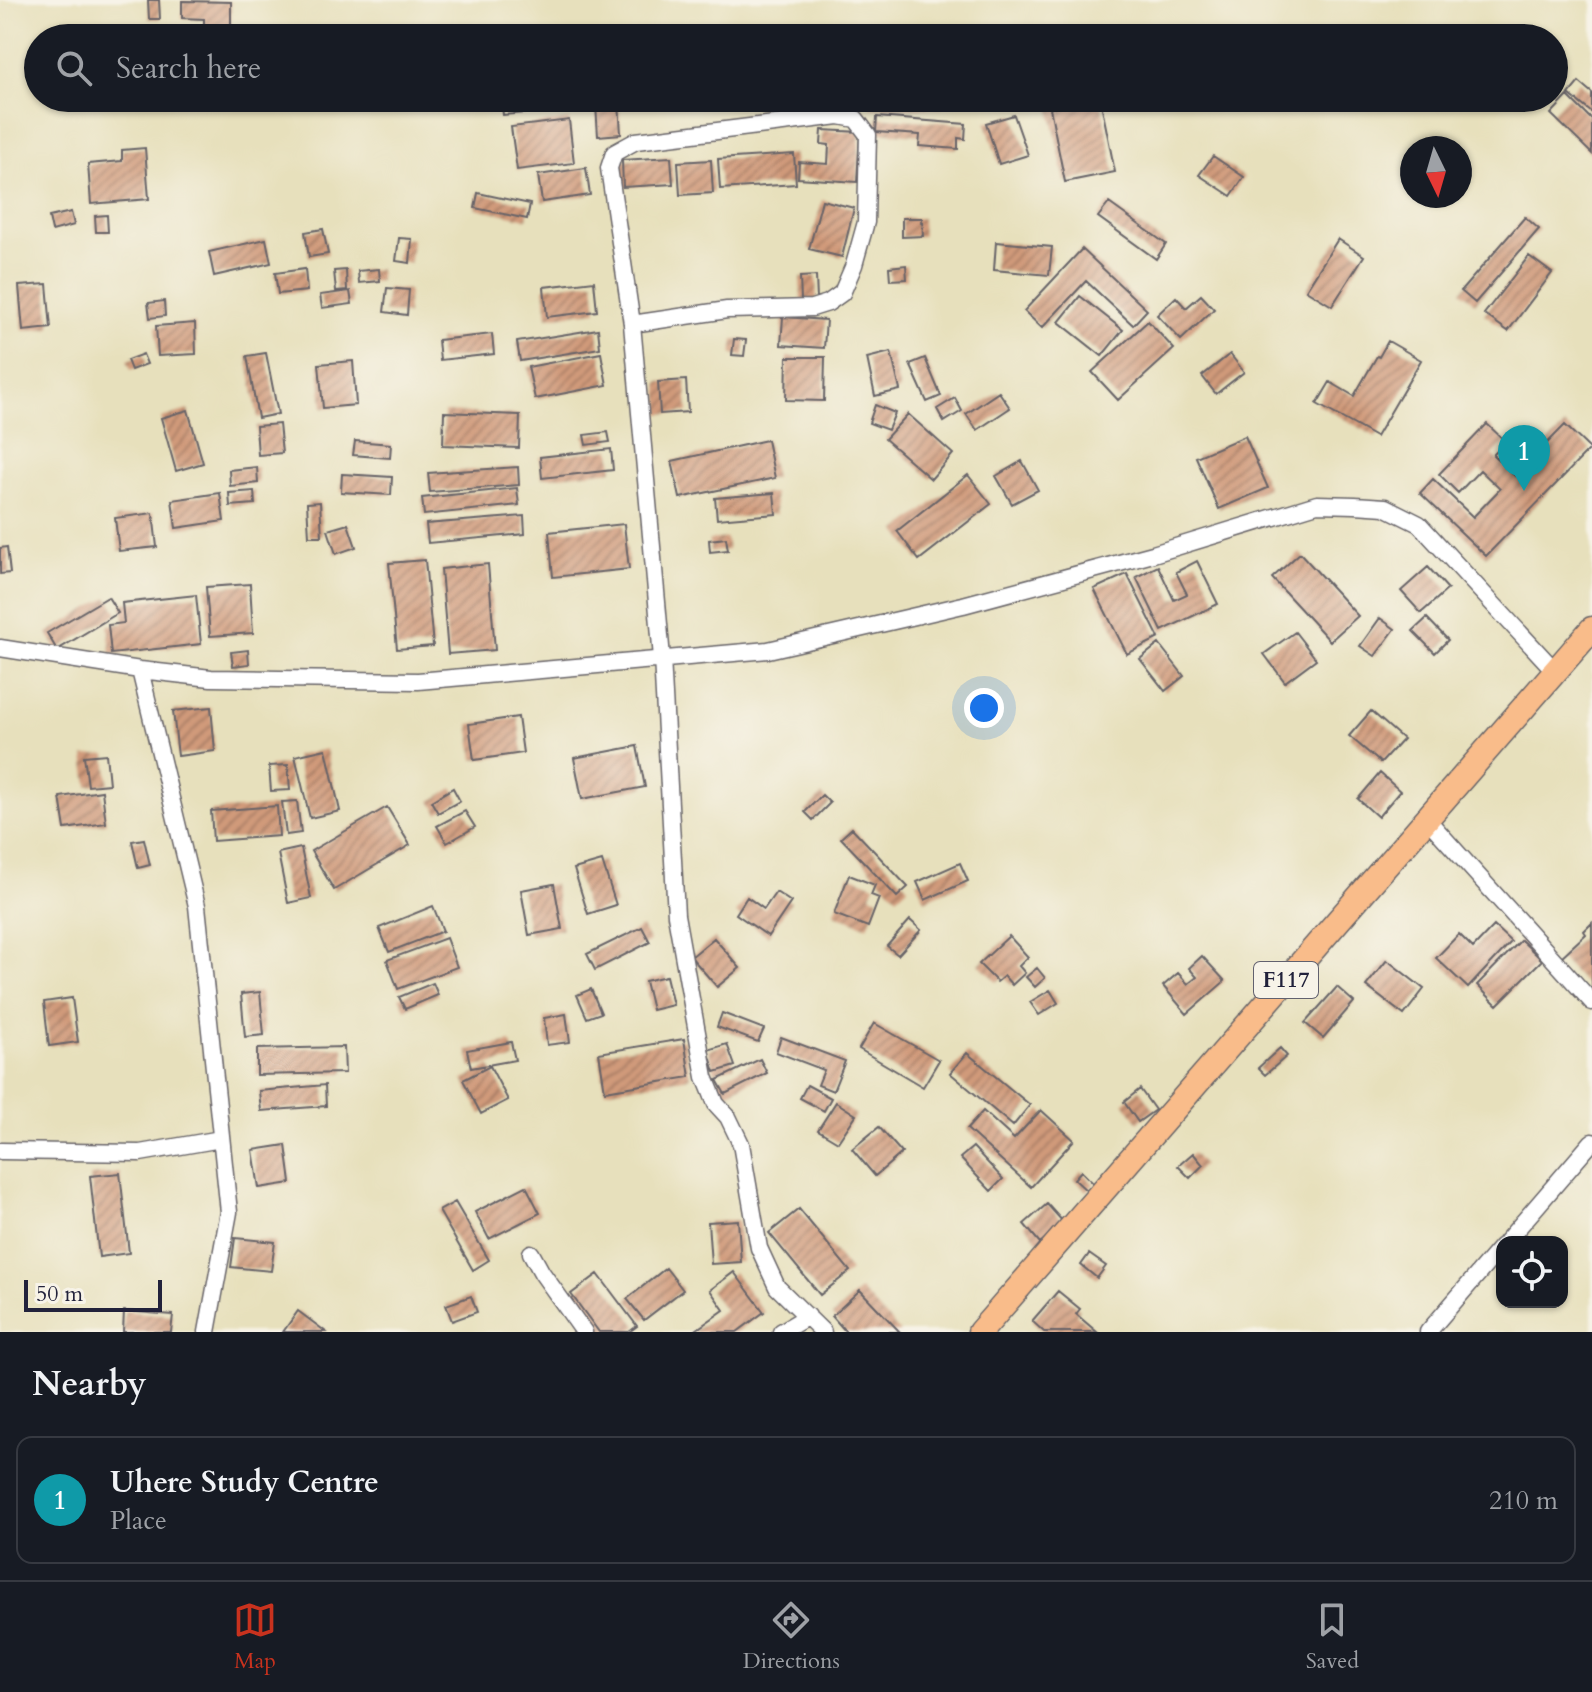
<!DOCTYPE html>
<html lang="en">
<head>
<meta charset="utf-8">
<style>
	body { margin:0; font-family:Cardo,serif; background:#242831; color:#f1f3f6 }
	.controls { position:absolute; right:24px; bottom:24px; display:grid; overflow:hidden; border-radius:16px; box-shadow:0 2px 6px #0004 }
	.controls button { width:72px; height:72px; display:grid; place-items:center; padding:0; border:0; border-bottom:2px solid #363941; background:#171b24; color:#f1f3f6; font:40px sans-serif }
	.compass { position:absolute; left:1400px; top:136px; width:72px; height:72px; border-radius:50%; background:#171b24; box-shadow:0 2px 6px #0004; rotate:175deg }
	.scale { position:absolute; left:24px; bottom:20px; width:138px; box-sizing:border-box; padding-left:8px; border:4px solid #22223b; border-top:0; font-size:22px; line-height:28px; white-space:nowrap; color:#22223b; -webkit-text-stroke:6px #f7f3e8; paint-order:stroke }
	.you { position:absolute; left:984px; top:708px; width:28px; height:28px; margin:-20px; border:6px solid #fff; border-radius:50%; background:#1a73e8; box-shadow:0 0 0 12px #1a73e833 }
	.badge { display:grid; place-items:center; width:52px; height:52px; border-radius:50%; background:#c8321e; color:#fff; font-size:26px; font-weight:700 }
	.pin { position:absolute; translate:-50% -66px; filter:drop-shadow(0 2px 4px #0008) }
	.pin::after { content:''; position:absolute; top:42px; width:28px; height:24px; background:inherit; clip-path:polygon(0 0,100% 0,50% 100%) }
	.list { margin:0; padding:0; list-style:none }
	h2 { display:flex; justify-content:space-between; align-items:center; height:104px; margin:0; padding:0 32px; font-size:34px }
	h2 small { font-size:26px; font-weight:400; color:#9ea1a6 }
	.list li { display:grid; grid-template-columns:52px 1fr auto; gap:24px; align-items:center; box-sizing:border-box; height:128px; margin:0 16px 16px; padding:0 16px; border:2px solid #363941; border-radius:16px }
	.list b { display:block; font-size:30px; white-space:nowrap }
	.list p { margin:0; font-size:26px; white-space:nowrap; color:#9ea1a6 }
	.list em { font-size:26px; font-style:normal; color:#9ea1a6 }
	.icon { flex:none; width:44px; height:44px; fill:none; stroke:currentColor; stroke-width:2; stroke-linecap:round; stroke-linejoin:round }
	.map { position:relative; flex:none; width:1592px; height:1332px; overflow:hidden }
	.search { position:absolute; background:#171b24; box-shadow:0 2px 6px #0004; left:24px; right:24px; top:24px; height:88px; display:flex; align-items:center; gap:20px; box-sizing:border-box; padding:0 28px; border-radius:44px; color:#9ea1a6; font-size:30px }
	.sheet { height:248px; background:#171b24 }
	nav { display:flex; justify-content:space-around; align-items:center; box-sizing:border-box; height:112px; border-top:2px solid #363941; background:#171b24; font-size:22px; color:#9ea1a6 }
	nav a { display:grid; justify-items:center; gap:4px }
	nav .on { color:#c8321e }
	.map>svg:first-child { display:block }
</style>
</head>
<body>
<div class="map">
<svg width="1592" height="1332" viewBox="0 0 1592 1332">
	<defs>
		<pattern id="building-hatch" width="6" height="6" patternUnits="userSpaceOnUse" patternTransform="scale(2)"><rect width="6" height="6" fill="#d09a7a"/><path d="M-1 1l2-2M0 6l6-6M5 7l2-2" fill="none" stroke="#a87d65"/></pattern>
	</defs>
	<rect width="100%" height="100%" fill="#f7f3e8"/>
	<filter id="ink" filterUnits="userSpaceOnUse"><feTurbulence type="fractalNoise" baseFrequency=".0125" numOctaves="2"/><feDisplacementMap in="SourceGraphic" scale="16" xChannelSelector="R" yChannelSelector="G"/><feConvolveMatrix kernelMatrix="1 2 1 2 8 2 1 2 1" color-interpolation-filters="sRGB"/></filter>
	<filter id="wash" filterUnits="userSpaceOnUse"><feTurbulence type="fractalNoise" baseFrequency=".006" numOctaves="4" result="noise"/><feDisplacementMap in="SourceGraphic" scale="32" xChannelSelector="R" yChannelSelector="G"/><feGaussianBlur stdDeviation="1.8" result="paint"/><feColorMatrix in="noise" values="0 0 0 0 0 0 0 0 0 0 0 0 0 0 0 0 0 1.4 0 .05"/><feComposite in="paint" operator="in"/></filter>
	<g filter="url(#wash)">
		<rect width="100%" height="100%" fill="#e7e0bc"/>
		<g id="blocks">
			<path fill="url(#building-hatch)" d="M148,0H159L160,19H149Z
				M182,1L231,2V33L204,32V19L182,18Z
				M1579,82L1592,93V113L1569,94Z
				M1568,96L1592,120V154L1551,114Z
				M501,98H548L549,111L503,115Z
				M792,98H815L817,113L793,115Z
				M870,98H943V108L870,107Z
				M1100,98L1115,172L1065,182L1050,108Z
				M619,103L621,134L598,136L596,105Z
				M1014,115L1028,155L999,164L986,123Z
				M877,117L966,124L965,139L958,138V149L919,146L920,135L876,132Z
				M569,120L574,163L517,170L511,127Z
				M822,130L860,132L857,182L798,178L799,162L828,164L829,145L821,144Z
				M145,148L149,199L91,204L88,164L122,161V150Z
				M794,154L796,184L720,189L718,159Z
				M1213,156L1244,177L1231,196L1199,175Z
				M671,157L673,184L623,187L622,160Z
				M711,160L713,193L680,195L678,162Z
				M586,168L590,195L542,202L538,175Z
				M478,193L530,204L527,219L475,208Z
				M822,200L854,208L842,257L809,249Z
				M1109,203L1166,244L1156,259L1098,217Z
				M71,212L74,225L52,231L49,217Z
				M107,215L108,232H96L95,216Z
				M1525,217L1539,229L1475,303L1461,291Z
				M902,218H922L923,236L902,237Z
				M323,229L328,254L309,257L305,232Z
				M399,238L412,239L410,263L396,261Z
				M266,239L271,263L214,276L209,252Z
				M1338,239L1364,256L1332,306L1306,290Z
				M996,242L1052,247L1049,275L994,270Z
				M1082,249L1147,310L1133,325L1086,281L1042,328L1024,311Z
				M1529,256L1552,273L1508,331L1484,314Z
				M906,265L907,279L890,280L889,267Z
				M305,269L307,291L278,294L275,273Z
				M379,269L380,281L359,283L358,271Z
				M346,270L347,290L336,291L334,271Z
				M816,276L817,300H801L800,277Z
				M594,281L597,311L547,317L544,287Z
				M47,284L51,328L23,331L19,286Z
				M387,288L409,290L407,315L384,312Z
				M350,291L352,304L322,308L320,295Z
				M1201,295L1214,309L1181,340L1157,315L1176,297L1186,308Z
				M1080,296L1123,330L1102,356L1059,322Z
				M164,301L165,316L150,318L148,303Z
				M783,317L826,320L824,348L781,345Z
				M1148,321L1174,349L1118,400L1092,372Z
				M195,323L196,354L158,356L156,326Z
				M598,329L600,348L520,361L517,342Z
				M492,334L494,354L440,360L438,340Z
				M734,339L746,340L744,356L732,355Z
				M1388,341L1421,360L1376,437L1317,404L1330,382L1354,396L1377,356L1379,357Z
				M891,352L900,390L875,396L867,358Z
				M266,353L278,414L258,418L247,356Z
				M601,353L607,385L535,399L528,367Z
				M143,354L147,364L131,370L127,360Z
				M1230,354L1244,372L1216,394L1202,376Z
				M787,357H825L824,401L786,400Z
				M925,358L941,396L927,402L910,364Z
				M353,361L356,405L323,408L319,364Z
				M686,380L688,412L660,414L658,382Z
				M999,392L1010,408L977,430L966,414Z
				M955,398L962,411L944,422L937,409Z
				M875,405L895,413L888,430L869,423Z
				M188,410L203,463L176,471L161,418Z
				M444,412L520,415L519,448L443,445Z
				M908,414L953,454L931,479L885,439Z
				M279,424L282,453L258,455L256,426Z
				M1487,424L1506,442L1493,455L1515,476L1565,425L1590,449L1486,556L1420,493L1433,479L1473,517L1500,489L1480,470L1458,493L1439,474Z
				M608,432L610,442L586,445L584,435Z
				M1245,436L1268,488L1219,509L1196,457Z
				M767,440L775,478L680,498L672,461Z
				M355,441L391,444L390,458L353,455Z
				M611,449L613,470L542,478L540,457Z
				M1022,461L1038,490L1012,504L996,476Z
				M257,467L258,483L230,486L229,470Z
				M518,467L519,485L430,492L428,473Z
				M342,474L392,477L391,495L341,492Z
				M968,475L991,504L919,560L897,531Z
				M517,488L519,505L424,515L422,498Z
				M254,491L255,504L230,506L229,493Z
				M220,493L224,521L176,528L172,500Z
				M774,493L776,514L717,519L715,498Z
				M320,502L322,536H309L307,503Z
				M153,513L157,547L119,551L115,518Z
				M524,516L525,534L428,543L426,524Z
				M348,524L356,547L336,554L328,530Z
				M624,524L629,569L553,577L549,532Z
				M726,538L728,550L710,552L709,540Z
				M7,547L10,573L0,574V548Z
				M1300,553L1358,616L1330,641L1272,578Z
				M425,560L433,646L397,649L389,563Z
				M1197,561L1218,604L1162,631L1136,577L1158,566L1174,600L1187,594L1176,572Z
				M488,564L495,650L448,654L441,569Z
				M1428,567L1448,589L1421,613L1401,591Z
				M1127,574L1159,638L1127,654L1094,589Z
				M250,584L253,633L210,636L206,587Z
				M196,595L201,644L111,654L108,625L124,623L122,603Z
				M108,597L118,613L57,650L47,633Z
				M1380,618L1395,629L1375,656L1360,646Z
				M1427,618L1448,640L1435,653L1413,631Z
				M1295,632L1316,659L1285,682L1264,654Z
				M1159,644L1184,676L1165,691L1140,659Z
				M248,650L249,664L233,666L231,652Z
				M211,707L215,751L178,756L173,711Z
				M1371,711L1403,739L1381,763L1349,736Z
				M518,717L523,753L474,760L469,724Z
				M637,746L645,787L582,799L574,758Z
				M326,749L340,811L310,818L295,756Z
				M106,754L109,784L88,786L84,756Z
				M288,765L290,790L271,791L269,766Z
				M1380,773L1400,791L1378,817L1358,799Z
				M453,788L460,801L438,813L431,801Z
				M102,791L106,823L65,829L60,797Z
				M822,795L830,803L813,820L805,812Z
				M297,801L301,833L286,835L282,802Z
				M277,806L279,836L213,841L211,811Z
				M387,807L410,845L334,890L311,851Z
				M465,811L475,827L447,843L437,826Z
				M852,828L908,887L897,897L841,838Z
				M144,839L150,865L138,868L132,841Z
				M301,848L311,898L288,903L278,853Z
				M602,861L616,905L588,914L574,869Z
				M960,863L968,881L925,900L917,882Z
				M849,875L875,885L871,895L879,898L868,927L834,914Z
				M554,884L562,929L529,935L521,890Z
				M776,892L791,902L768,936L736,914L747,897L764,909Z
				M433,906L443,931L389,952L379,928Z
				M910,920L921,930L898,955L887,946Z
				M1592,923V991L1560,958L1586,934L1584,931Z
				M1494,926L1511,942L1468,988L1436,958L1459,934L1473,948Z
				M642,927L650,942L595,970L587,954Z
				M1009,936L1028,957L1019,966L1025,973L1012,985L1004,976L997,982L979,964Z
				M446,938L457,967L398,989L387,960Z
				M714,938L740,968L717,987L691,957Z
				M1521,940L1542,960L1497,1005L1477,985Z
				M1202,956L1225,981L1187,1014L1163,986L1178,973L1188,984L1197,977L1189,968Z
				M1387,960L1424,989L1404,1015L1366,986Z
				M1037,968L1045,978L1035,987L1026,977Z
				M666,976L673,1005L652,1010L645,981Z
				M433,983L438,995L405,1009L399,997Z
				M1337,987L1354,1002L1323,1038L1305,1023Z
				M591,989L601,1013L587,1018L577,995Z
				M1050,990L1058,1003L1039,1015L1030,1002Z
				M260,992L264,1035L245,1037L241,994Z
				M72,998L78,1042L49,1046L44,1002Z
				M722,1013L764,1029L758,1042L717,1027Z
				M566,1014L570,1042L547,1045L544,1018Z
				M874,1023L939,1060L923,1087L859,1049Z
				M781,1037L845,1061L833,1091L818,1085L824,1070L776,1052Z
				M684,1039L690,1077L605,1091L599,1053Z
				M511,1042L515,1060L471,1068L467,1050Z
				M727,1044L735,1066L715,1072L708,1050Z
				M344,1047L345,1073L257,1075V1049Z
				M1280,1048L1287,1056L1265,1075L1258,1068Z
				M967,1053L1030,1105L1013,1126L950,1073Z
				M760,1059L767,1073L725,1094L717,1080Z
				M490,1066L508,1100L481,1114L463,1080Z
				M325,1085L326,1106L261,1111L259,1091Z
				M807,1085L831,1098L824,1111L800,1098Z
				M1140,1089L1155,1110L1138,1122L1124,1102Z
				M836,1102L856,1115L838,1142L818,1130Z
				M1041,1110L1074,1140L1031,1187L967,1129L983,1111L1014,1139Z
				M879,1127L902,1153L875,1176L852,1149Z
				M286,1145L291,1183L259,1188L253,1150Z
				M973,1147L1003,1179L991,1191L960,1158Z
				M1193,1153L1203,1165L1190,1178L1178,1166Z
				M1081,1171L1094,1184L1087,1191L1074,1179Z
				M120,1173L129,1253L99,1257L90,1176Z
				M526,1186L540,1213L489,1239L475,1212Z
				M455,1202L489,1260L473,1270L439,1211Z
				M1047,1204L1064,1223L1040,1243L1024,1224Z
				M799,1209L850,1271L820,1295L769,1233Z
				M738,1220L741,1262L711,1264L708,1222Z
				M235,1238L275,1242L271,1271L231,1267Z
				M1089,1254L1106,1266L1097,1278L1081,1265Z
				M666,1268L683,1290L644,1320L627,1299Z
				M734,1272L764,1312L737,1332H693L724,1310L710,1290Z
				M598,1274L637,1326L629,1332H599L571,1294Z
				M860,1290L900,1332H846L832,1316Z
				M1058,1291L1080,1309L1076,1314L1097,1332H1044L1032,1321Z
				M471,1296L477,1312L452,1321L446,1305Z
				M124,1311L173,1315L171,1332H123Z
				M298,1311L326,1332H283Z"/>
		</g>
	</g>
	<g filter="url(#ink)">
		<use href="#blocks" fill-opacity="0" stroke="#676468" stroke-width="2"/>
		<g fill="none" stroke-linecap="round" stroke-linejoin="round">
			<g stroke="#676468" stroke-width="19">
				<path id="street" d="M632,324L727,310L812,308L828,303L842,293L854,265L866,222L868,135L856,119L839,116L636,141L614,153L609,168L632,324L662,658L676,915L705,1077L716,1104L728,1117L741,1144L759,1248L777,1287L823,1332
					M0,648L140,670L211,678L418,681L768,650L963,605L1153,554L1317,504L1355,505L1385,507L1419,524L1555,671
					M140,670L197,906L229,1212L207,1332
					M1426,818L1592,1002
					M0,1151L140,1153L221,1139
					M1506,1242L1592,1142
					M531,1253L542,1273L584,1332
					M781,1332L808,1316
					M1428,1332L1502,1246"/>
			</g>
			<g stroke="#676468" stroke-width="27">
				<path id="primary" d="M980,1332L1592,629"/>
			</g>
			<use href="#street" stroke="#fff" stroke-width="16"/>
			<use href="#primary" stroke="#f9bc8a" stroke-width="24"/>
		</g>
	</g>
	<g text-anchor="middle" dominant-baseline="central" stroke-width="6" stroke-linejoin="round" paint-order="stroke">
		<rect fill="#f7f3e8" stroke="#62616f" stroke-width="2" x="1254" y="962" width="64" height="36" rx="6"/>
		<g font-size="22" font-weight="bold" fill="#22223b">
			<text x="1286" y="980">F117</text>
		</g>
	</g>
</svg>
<div class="controls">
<button><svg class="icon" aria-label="locate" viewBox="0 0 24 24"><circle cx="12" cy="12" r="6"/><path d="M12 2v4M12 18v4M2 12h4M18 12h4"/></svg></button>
</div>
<svg class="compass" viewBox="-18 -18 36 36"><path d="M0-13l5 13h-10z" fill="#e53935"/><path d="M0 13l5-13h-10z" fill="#9ea1a6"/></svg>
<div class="scale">50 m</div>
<div class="you"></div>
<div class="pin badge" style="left:1524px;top:491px;background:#0f9aa8">1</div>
<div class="search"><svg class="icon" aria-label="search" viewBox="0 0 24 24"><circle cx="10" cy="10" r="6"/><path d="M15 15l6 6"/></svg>Search here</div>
</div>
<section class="sheet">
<h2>Nearby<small></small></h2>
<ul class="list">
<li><span class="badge" style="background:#0f9aa8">1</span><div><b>Uhere Study Centre</b><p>Place</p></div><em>210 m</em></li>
</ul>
</section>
<nav>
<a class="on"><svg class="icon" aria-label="map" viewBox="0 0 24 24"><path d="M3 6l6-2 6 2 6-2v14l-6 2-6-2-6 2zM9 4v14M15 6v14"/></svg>Map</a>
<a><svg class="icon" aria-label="directions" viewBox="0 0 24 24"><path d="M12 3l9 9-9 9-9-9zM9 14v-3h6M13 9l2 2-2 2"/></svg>Directions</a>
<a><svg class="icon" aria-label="saved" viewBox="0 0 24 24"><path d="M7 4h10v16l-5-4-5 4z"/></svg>Saved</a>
</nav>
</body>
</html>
